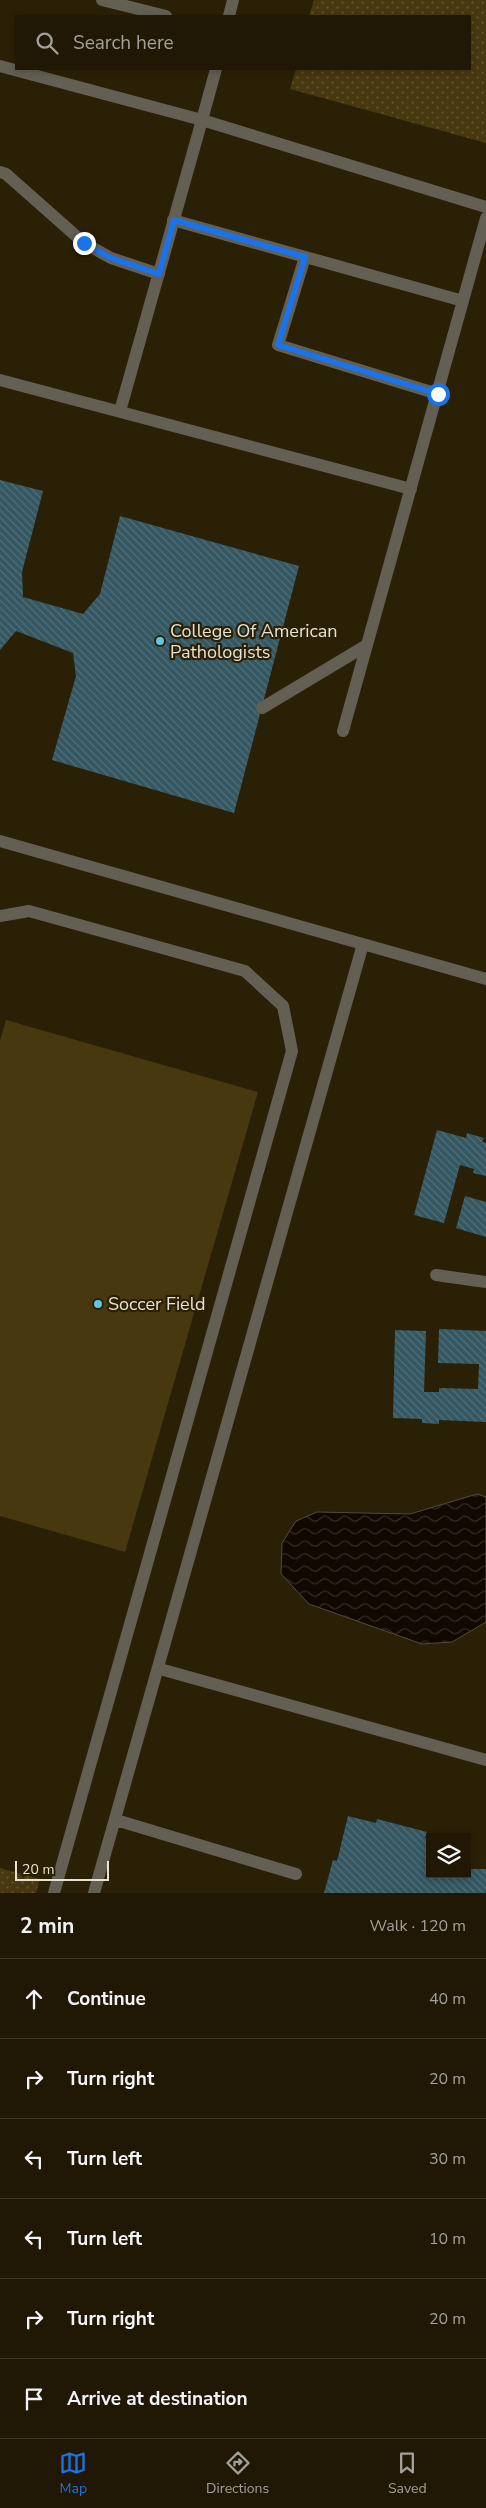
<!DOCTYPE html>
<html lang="en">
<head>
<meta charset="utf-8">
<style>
	body { margin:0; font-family:"Nunito Sans",sans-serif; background:#28210e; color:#f1f3f6 }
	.controls { position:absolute; right:15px; bottom:15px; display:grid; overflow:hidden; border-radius:0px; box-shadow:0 2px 8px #0003 }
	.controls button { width:45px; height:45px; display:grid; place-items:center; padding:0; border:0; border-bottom:1px solid #3d3726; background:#201804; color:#f1f3f6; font:25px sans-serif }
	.scale { position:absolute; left:15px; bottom:12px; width:94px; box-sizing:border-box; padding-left:5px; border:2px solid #e8e2d2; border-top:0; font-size:14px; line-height:18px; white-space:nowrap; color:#e8e2d2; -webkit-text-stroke:4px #2a2005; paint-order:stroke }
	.stop { position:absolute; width:15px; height:15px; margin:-11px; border:4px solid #1a73e8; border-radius:50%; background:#fff }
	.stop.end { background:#1a73e8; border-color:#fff; box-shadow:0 1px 5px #0008 }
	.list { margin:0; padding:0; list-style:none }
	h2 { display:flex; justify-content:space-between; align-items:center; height:65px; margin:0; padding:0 20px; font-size:21px }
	h2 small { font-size:16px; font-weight:400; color:#a2a09a }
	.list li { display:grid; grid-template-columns:32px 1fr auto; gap:15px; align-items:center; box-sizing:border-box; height:80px; padding:0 20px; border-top:1px solid #3d3726 }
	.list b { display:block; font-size:19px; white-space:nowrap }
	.list em { font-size:16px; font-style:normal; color:#a2a09a }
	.icon { flex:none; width:28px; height:28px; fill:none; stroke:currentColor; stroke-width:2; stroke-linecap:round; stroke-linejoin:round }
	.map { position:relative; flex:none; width:486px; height:1893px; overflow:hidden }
	.search { position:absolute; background:#201804; box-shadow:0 2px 8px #0003; left:15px; right:15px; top:15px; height:55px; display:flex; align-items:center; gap:12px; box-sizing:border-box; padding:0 18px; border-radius:0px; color:#a2a09a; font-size:19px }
	.sheet { height:545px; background:#201804 }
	nav { display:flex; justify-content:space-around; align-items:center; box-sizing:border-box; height:70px; border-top:1px solid #3d3726; background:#201804; font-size:14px; color:#a2a09a }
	nav a { display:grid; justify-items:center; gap:2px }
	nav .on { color:#1a73e8 }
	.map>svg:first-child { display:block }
</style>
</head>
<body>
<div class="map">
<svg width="486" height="1893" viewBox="0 0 486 1893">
	<defs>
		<pattern id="park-dots" width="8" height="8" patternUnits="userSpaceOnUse" patternTransform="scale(1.25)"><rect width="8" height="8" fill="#473810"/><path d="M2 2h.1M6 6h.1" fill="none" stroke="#625432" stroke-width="1.8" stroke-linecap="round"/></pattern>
		<pattern id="water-waves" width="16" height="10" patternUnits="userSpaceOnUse" patternTransform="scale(1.25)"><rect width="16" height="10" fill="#110800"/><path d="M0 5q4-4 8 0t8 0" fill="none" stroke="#342c24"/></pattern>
		<pattern id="building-back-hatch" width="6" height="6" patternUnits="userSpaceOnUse" patternTransform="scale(1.25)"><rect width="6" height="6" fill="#345762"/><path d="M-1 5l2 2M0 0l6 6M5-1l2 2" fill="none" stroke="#516f78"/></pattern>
	</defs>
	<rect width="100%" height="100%" fill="#2a2005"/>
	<path fill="url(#park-dots)" d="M314,0H486V143L290,89L296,69H470V16H309Z
		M0,1868L40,1879L36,1893H0Z"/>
	<path fill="#473810" d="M6,1020L258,1092L125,1552L0,1516V1041Z"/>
	<path fill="url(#water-waves)" stroke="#52493f" d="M477,1494L486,1497V1622L452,1642L422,1644L309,1604L281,1574L282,1543L296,1521L317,1512L410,1514Z"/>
	<path fill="url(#building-back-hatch)" d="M0,480L43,491L22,572L23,597L83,614L100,594L120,516L299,566L234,813L52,760L76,676L73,653L16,631L0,650Z
		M437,1130L466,1138L467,1133L484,1138L482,1142L486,1143V1176L473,1173L474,1169L460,1165L444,1223L414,1215Z
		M465,1196L486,1202V1237L456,1228Z
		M439,1329L486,1331V1422L439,1420V1424L422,1423V1419L393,1418L395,1330L426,1331L424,1392H439V1388L478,1389L479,1364L438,1363Z
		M348,1816L376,1823L377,1819L427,1832L425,1838L430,1839V1874H467V1869H486V1893H324L333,1860L337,1861Z"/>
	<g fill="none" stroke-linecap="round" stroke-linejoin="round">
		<path stroke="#645f53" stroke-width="12" d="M102,0L166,16
			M229,16L233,0
			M0,66L202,120L120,411
			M216,69L202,120L486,207
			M0,172L6,174L84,243L111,258L159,274
			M173,220L463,301
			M305,257L278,345L438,394
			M0,380L411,489
			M262,708L367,645
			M343,731L486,218
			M0,841L486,979
			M0,916L29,911L245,971L283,1006L292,1051L54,1893
			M436,1275L486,1282
			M160,1669L486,1760
			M116,1820L296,1874
			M94,1893L363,944"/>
	</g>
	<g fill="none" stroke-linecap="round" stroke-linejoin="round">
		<path stroke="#1a73e8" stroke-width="6" d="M84,243L111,258L159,274L174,220L305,257L278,345L438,394"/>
	</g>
	<g fill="#5bc8e6" stroke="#2a2005" stroke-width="2">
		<circle cx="160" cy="641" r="5"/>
		<circle cx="98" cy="1304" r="5"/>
	</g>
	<g text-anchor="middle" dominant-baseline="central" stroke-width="4.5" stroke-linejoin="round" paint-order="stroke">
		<g font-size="18" fill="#e8e2d2" stroke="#2a2005" text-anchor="start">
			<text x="170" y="631">College Of American<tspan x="170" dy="21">Pathologists</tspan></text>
			<text x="108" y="1304">Soccer Field</text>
		</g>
	</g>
</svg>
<div class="controls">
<button><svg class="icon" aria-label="layers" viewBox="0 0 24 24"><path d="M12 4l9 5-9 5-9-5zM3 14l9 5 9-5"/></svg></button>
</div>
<div class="scale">20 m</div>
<div class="stop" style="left:438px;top:394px"></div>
<div class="stop end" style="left:84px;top:243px"></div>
<div class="search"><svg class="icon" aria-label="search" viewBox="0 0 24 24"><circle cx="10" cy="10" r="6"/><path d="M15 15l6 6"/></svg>Search here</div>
</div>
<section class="sheet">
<h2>2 min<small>Walk · 120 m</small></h2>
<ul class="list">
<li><svg class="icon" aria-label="ahead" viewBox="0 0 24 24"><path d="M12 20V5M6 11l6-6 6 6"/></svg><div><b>Continue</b></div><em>40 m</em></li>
<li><svg class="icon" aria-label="right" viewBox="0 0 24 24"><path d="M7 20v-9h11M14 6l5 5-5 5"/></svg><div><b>Turn right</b></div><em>20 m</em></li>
<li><svg class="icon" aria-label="left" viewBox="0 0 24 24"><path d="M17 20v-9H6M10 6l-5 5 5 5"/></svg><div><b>Turn left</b></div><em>30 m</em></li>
<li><svg class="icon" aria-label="left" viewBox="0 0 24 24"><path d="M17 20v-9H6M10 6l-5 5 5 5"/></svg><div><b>Turn left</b></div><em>10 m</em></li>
<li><svg class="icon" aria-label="right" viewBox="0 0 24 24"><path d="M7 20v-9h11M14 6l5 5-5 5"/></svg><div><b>Turn right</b></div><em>20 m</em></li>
<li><svg class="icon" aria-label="arrive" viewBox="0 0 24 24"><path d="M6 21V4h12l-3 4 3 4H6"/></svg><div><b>Arrive at destination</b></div></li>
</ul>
</section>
<nav>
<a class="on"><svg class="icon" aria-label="map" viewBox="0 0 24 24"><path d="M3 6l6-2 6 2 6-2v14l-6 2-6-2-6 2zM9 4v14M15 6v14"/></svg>Map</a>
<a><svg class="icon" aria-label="directions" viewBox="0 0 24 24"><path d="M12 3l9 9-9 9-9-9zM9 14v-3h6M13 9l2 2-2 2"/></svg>Directions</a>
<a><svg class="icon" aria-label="saved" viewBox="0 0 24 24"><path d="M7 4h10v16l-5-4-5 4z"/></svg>Saved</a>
</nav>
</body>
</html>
